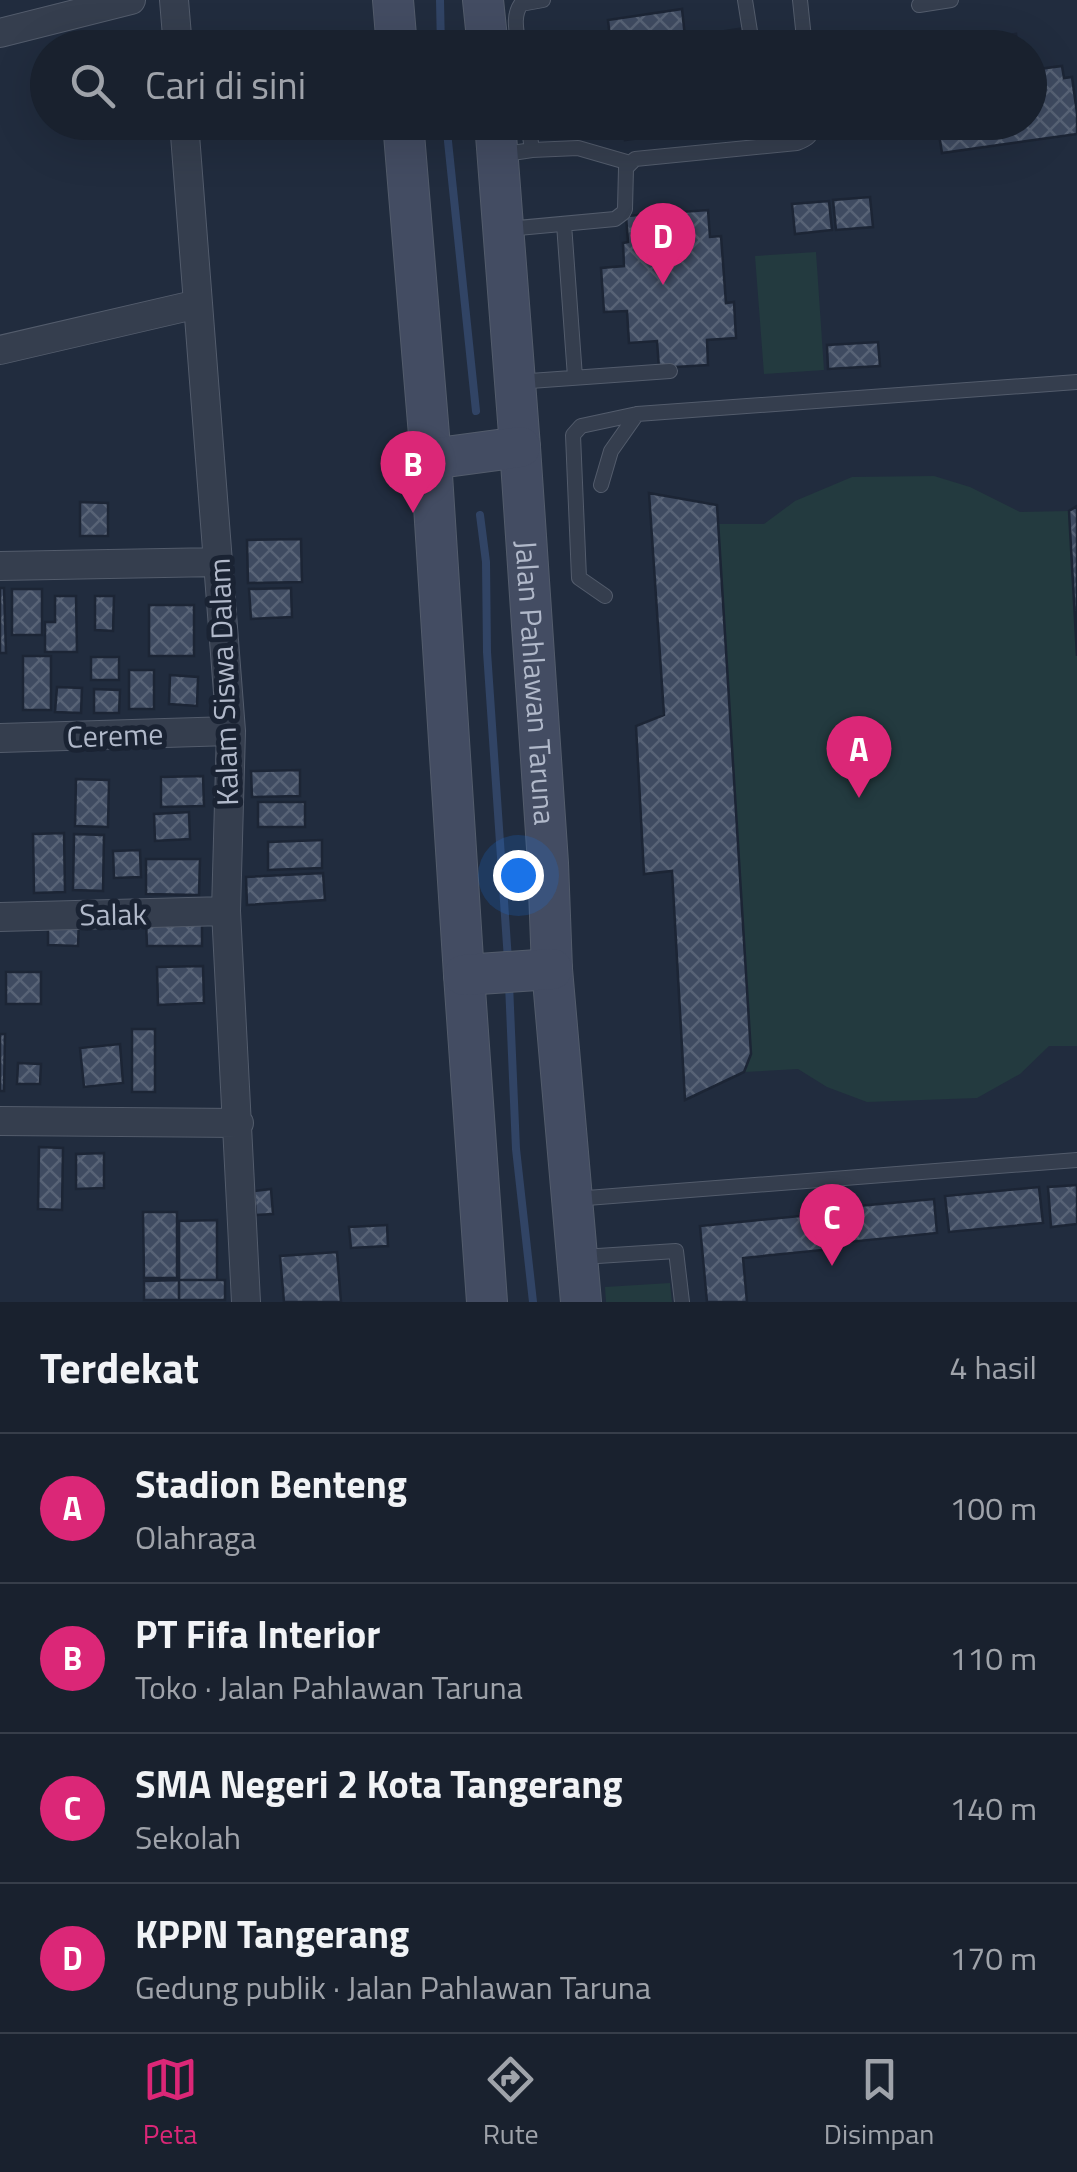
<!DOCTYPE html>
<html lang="id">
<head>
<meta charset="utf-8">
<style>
	body { margin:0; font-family:"Titillium Web",sans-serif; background:#222936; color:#f1f3f6 }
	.you { position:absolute; left:518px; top:875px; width:35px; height:35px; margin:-25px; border:8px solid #fff; border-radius:50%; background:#1a73e8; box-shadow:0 0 0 15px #1a73e833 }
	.badge { display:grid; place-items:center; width:65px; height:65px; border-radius:50%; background:#db2777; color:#fff; font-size:32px; font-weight:700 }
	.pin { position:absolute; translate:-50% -82px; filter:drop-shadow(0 2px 5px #0008) }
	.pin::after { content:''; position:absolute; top:52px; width:35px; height:30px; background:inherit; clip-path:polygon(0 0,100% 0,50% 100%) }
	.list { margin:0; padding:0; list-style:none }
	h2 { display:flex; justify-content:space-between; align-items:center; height:130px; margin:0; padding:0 40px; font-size:42px }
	h2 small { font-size:32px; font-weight:400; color:#9fa3aa }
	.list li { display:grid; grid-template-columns:65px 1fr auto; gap:30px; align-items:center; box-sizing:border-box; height:150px; padding:0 40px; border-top:2px solid #373e4a }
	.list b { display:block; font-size:38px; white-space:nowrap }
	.list p { margin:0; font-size:32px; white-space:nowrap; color:#9fa3aa }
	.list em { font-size:32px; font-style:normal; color:#9fa3aa }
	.icon { flex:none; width:55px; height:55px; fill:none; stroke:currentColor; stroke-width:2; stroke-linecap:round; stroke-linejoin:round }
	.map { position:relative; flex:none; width:1077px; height:1302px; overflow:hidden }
	.search { position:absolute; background:#19212e; box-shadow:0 10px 40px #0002; left:30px; right:30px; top:30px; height:110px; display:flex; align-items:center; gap:25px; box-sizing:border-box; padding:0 35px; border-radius:55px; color:#9fa3aa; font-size:38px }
	.sheet { height:730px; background:#19212e }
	nav { display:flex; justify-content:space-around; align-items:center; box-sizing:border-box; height:140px; border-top:2px solid #373e4a; background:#19212e; font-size:28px; color:#9fa3aa }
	nav a { display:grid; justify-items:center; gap:5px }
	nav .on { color:#db2777 }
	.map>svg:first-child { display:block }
</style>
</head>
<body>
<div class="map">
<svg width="1077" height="1302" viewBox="0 0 1077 1302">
	<defs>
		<pattern id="building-cross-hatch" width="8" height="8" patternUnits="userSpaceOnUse" patternTransform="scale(2.5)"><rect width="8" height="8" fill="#3f4b61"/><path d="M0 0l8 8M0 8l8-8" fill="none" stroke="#586376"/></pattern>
	</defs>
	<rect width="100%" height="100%" fill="#212c3e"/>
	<path fill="#233a3f" d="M816,252L824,370L764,374L755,256Z
		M934,476L970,487L1020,512L1069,511L1077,506V1046H1049L1020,1074L977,1098L867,1102L827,1087L798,1069L744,1072L685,1100L672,871L644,874L636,726L664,714L718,524H764L795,501L852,477Z
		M670,1283L672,1302H606L605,1287Z"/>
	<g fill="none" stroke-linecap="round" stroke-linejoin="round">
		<path stroke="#314465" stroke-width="8" d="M440,0L441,48
			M446,122L476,411
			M480,515L486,562L487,652L508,960
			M509,984L516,1149L533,1302"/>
	</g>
	<path fill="url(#building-cross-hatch)" stroke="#1c2535" stroke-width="2.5" d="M682,9L685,37L746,28L749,45L769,42L770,48H611L608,20Z
		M1016,34L1018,48H978L977,39Z
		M1030,60L1031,70L1062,66L1064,78L1072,77L1077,113V134L942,153L937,122H1030Z
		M622,122H698L699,130L625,140Z
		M870,197L873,227L836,230L833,200Z
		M829,201L832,230L795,234L792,204Z
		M708,210L710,237L721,236L726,303L734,302L736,338L707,340L708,365L659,368L657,341L629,343L627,311L604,312L601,268L624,266L623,243L628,242L626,216Z
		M878,342L880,366L828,369L827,345Z
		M649,493L717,505L751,1054L744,1072L685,1100L672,871L644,874L636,726L664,715Z
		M80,502L108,503V536H80Z
		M1077,506V656L1069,511Z
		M301,539L302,582L248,583L247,540Z
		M0,588H4L6,653H0Z
		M291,588L292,617L251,619L249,589Z
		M12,589H42V635H12Z
		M55,596H76L77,652H45V622H55Z
		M95,596H114L113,631L95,630Z
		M149,605H194V656H149Z
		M23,656H51V710H23Z
		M91,657H119V680H91Z
		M129,670H154V709H129Z
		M170,675L198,677L197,706L169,704Z
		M57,687L82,688L81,713L55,712Z
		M94,689L120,690L119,713H94Z
		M300,770V796L252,797L251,771Z
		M203,776L204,806L161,807V777Z
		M76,779L109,780L108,827L75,826Z
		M258,802H305V827H258Z
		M189,812L190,839L155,841L154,814Z
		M64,833L65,892L34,893L33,834Z
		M74,834L104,835L103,891L73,890Z
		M322,840V868L268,870V842Z
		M140,850L141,877L114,878L113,851Z
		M146,859H200L199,895L146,894Z
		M323,873L325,900L247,905L246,877Z
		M48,920H79L78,946L48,945Z
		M202,921V946H147L146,922Z
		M203,966L204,1003L158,1005L157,967Z
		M6,972H41V1004H6Z
		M132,1029H155V1092H132Z
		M0,1034H5L4,1091H0Z
		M120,1044L123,1083L84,1087L80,1048Z
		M18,1063L41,1064L40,1084H17Z
		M39,1147L63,1148L62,1210L38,1209Z
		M104,1153V1188L76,1189V1154Z
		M1077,1185V1224L1051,1227L1048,1187Z
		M1039,1187L1043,1223L949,1232L945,1196Z
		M271,1189L273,1214L256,1215L254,1191Z
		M934,1199L937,1233L840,1243L836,1208Z
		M143,1212H177V1278H144Z
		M820,1214L823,1250L743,1258L747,1302H707L700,1226Z
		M217,1220V1280H179V1221Z
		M387,1225L388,1246L351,1248L349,1227Z
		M337,1252L341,1302H284L280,1256Z
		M179,1280H225V1300H179Z
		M179,1280V1300H144V1281Z"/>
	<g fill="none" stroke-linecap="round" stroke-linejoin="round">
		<g stroke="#535c6c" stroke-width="16">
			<path id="lane" d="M745,0L752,44
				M800,0L805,48
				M919,5L951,0
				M519,48C517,32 512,17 521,4L543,0
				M764,122L768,145
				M532,150L578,148L630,163
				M499,155L532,150L528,122
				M564,224L575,377
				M507,229L615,219L623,213L625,209L626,168L635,159L797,143C808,139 813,136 812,122
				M516,382L670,371
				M601,485L611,451L637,414
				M605,596L579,578L573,435L581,426L637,414L1077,382
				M574,1199L1077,1160
				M582,1257L676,1251L682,1302"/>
		</g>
		<g stroke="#535c6c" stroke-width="30">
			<path id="street" d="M174,0L178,48
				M0,33L131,0
				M184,122L231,731L226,911L246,1302
				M0,350L198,304
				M0,566L218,562
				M0,738L231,731
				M0,917L226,911
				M0,1121L239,1123"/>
		</g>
		<g stroke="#535c6c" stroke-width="42">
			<g id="secondary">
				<path d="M393,0L397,48"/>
				<path d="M483,0L488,48"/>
				<path d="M403,122L431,459L464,975L487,1302"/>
				<path id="s1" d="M495,122L520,447L548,863L552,969L581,1302"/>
				<path d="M431,459L520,447"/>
				<path d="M464,975L552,969"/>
			</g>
		</g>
		<use href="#lane" stroke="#353e4e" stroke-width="14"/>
		<use href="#street" stroke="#353e4e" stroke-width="28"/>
		<use href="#secondary" stroke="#434c62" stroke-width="40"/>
	</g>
	<g text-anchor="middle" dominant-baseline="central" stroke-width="10" stroke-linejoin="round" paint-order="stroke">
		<g font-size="30" fill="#b1b9ca" stroke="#1a2333">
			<text transform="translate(223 682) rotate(-92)">Kalam Siswa Dalam</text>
			<text stroke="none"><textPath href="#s1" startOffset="562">Jalan Pahlawan Taruna</textPath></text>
			<text transform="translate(115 735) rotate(-2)">Cereme</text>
			<text transform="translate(113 914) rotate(-1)">Salak</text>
		</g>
	</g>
</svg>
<div class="you"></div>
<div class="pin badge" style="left:859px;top:798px">A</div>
<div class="pin badge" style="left:413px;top:513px">B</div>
<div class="pin badge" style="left:832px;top:1266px">C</div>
<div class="pin badge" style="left:663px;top:285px">D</div>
<div class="search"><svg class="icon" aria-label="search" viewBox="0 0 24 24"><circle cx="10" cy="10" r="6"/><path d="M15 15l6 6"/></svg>Cari di sini</div>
</div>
<section class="sheet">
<h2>Terdekat<small>4 hasil</small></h2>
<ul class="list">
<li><span class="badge">A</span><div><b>Stadion Benteng</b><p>Olahraga</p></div><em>100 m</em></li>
<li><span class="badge">B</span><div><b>PT Fifa Interior</b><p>Toko · Jalan Pahlawan Taruna</p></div><em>110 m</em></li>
<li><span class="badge">C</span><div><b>SMA Negeri 2 Kota Tangerang</b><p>Sekolah</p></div><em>140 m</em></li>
<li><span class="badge">D</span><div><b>KPPN Tangerang</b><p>Gedung publik · Jalan Pahlawan Taruna</p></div><em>170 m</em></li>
</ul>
</section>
<nav>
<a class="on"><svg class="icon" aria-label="map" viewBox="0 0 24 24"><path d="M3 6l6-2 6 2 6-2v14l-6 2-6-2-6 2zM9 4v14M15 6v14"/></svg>Peta</a>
<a><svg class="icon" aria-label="directions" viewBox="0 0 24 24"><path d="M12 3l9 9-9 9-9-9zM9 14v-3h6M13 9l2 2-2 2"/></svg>Rute</a>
<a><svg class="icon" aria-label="saved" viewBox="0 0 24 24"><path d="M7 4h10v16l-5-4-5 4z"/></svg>Disimpan</a>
</nav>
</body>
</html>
